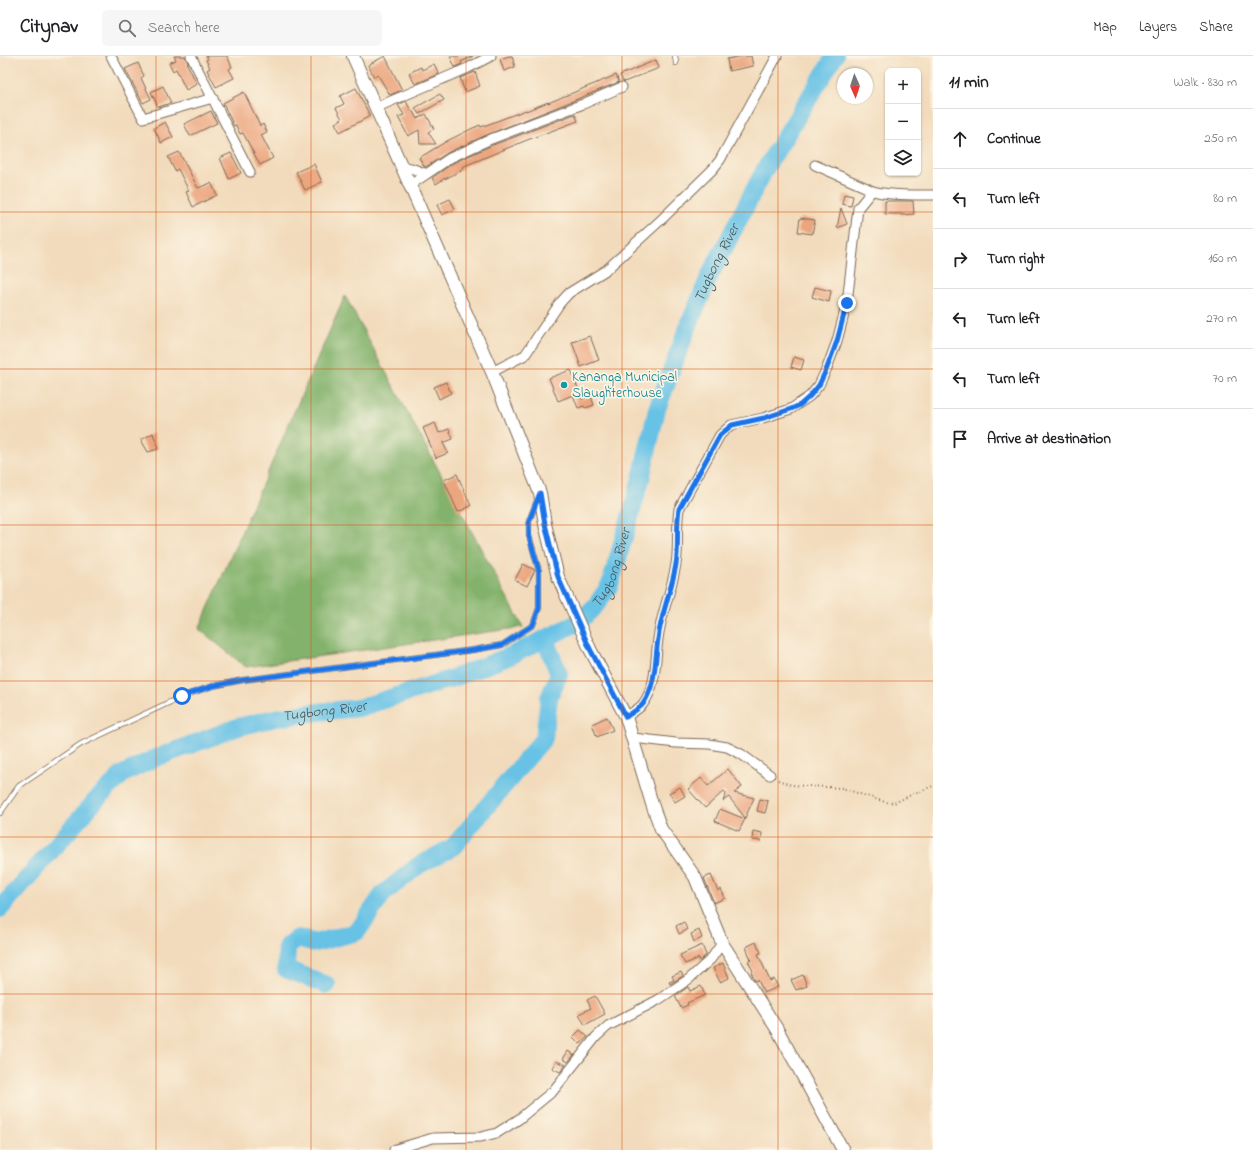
<!DOCTYPE html>
<html lang="en">
<head>
<meta charset="utf-8">
<style>
	body { margin:0; font-family:"Indie Flower",sans-serif; background:#f6f6f6; color:#202124 }
	.controls { position:absolute; right:12px; top:12px; display:grid; overflow:hidden; border-radius:6px; box-shadow:0 1px 3px #0004 }
	.controls button { width:36px; height:36px; display:grid; place-items:center; padding:0; border:0; border-bottom:1px solid #e0e0e0; background:#fff; color:#202124; font:20px sans-serif }
	.compass { position:absolute; left:837px; top:12px; width:36px; height:36px; border-radius:50%; background:#fff; box-shadow:0 1px 3px #0004; rotate:177deg }
	.stop { position:absolute; width:12px; height:12px; margin:-9px; border:3px solid #1a73e8; border-radius:50%; background:#fff }
	.stop.end { background:#1a73e8; border-color:#fff; box-shadow:0 1px 4px #0008 }
	.list { margin:0; padding:0; list-style:none }
	h2 { display:flex; justify-content:space-between; align-items:center; height:52px; margin:0; padding:0 16px; font-size:17px }
	h2 small { font-size:13px; font-weight:400; color:#757577 }
	.list li { display:grid; grid-template-columns:26px 1fr auto; gap:12px; align-items:center; box-sizing:border-box; height:60px; padding:0 16px; border-top:1px solid #e0e0e0 }
	.list b { display:block; font-size:15px; white-space:nowrap }
	.list em { font-size:13px; font-style:normal; color:#757577 }
	.icon { flex:none; width:22px; height:22px; fill:none; stroke:currentColor; stroke-width:2; stroke-linecap:round; stroke-linejoin:round }
	.map { position:relative; flex:none; width:933px; height:1094px; overflow:hidden }
	header { display:flex; align-items:center; gap:24px; box-sizing:border-box; height:56px; padding:0 20px; background:#fff; border-bottom:1px solid #e0e0e0 }
	header strong { font-size:19px }
	nav { display:flex; gap:22px; margin-inline-start:auto; font-size:14px }
	.search { width:280px; height:36px; background:#f6f6f6; display:flex; align-items:center; gap:10px; box-sizing:border-box; padding:0 14px; border-radius:6px; color:#757577; font-size:15px }
	main { display:flex }
	aside { flex:1; background:#fff }
	.map>svg:first-child { display:block }
</style>
</head>
<body>
<header>
<strong>Citynav</strong>
<div class="search"><svg class="icon" aria-label="search" viewBox="0 0 24 24"><circle cx="10" cy="10" r="6"/><path d="M15 15l6 6"/></svg>Search here</div>
<nav><a>Map</a><a>Layers</a><a>Share</a></nav>
</header>
<main>
<div class="map">
<svg width="933" height="1094" viewBox="0 0 933 1094">
	<rect width="100%" height="100%" fill="#fcf5e5"/>
	<filter id="ink" filterUnits="userSpaceOnUse"><feTurbulence type="fractalNoise" baseFrequency=".025" numOctaves="2"/><feDisplacementMap in="SourceGraphic" scale="8" xChannelSelector="R" yChannelSelector="G"/><feConvolveMatrix kernelMatrix="1 2 1 2 8 2 1 2 1" color-interpolation-filters="sRGB"/></filter>
	<filter id="wash" filterUnits="userSpaceOnUse"><feTurbulence type="fractalNoise" baseFrequency=".012" numOctaves="4" result="noise"/><feDisplacementMap in="SourceGraphic" scale="16" xChannelSelector="R" yChannelSelector="G"/><feGaussianBlur stdDeviation="0.9" result="paint"/><feColorMatrix in="noise" values="0 0 0 0 0 0 0 0 0 0 0 0 0 0 0 0 0 1.4 0 .05"/><feComposite in="paint" operator="in"/></filter>
	<g filter="url(#wash)">
		<rect width="100%" height="100%" fill="#f2dbbc"/>
		<path fill="#83b26c" stroke="#5f6e45" d="M345,240L523,571L246,611L199,573Z"/>
		<g fill="none" stroke-linecap="round" stroke-linejoin="round">
			<g stroke="#68c2e6" stroke-width="18">
				<path id="s1" d="M0,853L97,743L123,718L153,703L238,671L275,662L317,656L359,652L456,621L510,600L579,566L596,549L610,529L641,423L657,353L687,273L710,219L765,113L835,0"/>
				<path d="M327,929L286,913L287,890L298,882L315,887L357,876L383,838L419,809L453,791L544,682L549,642L559,618L545,584"/>
			</g>
		</g>
		<g id="blocks">
			<path fill="#eca67f" d="M174,0H185L188,7L187,8L197,28L186,34L176,13L173,15L169,7L176,4Z
				M206,0H227L232,11L229,13L234,22L216,31L207,14L210,12L206,4L208,3Z
				M385,0L402,34L390,39L378,19L374,21L368,9Z
				M450,0H473L461,6L462,8L455,11Z
				M509,0H512L515,11L504,15L500,3Z
				M743,0H751L753,10L729,15L727,3Z
				M656,4L659,12L624,26L623,25L620,19Z
				M138,7L144,20L141,22L151,43L143,47L125,13Z
				M434,8L439,18L415,28L409,17L421,11L422,14Z
				M475,16L480,30L465,36L460,22Z
				M616,19L619,26L570,46L489,78L447,97L426,111L424,110L419,102L447,85L471,73L480,69L481,71L526,54V55L548,46V47Z
				M163,30L171,47L158,51L151,36Z
				M356,32L370,60L340,76L335,67L342,63L336,52L344,48L340,40Z
				M244,36L260,70L263,68L267,76L261,79L273,102L260,109L243,77L240,78L236,69L234,70L223,47Z
				M440,38L444,44L419,58L415,52Z
				M406,45L411,55L412,54L417,63L426,58L434,73L428,76L436,88H420L419,74L408,80L398,61L404,59L398,49Z
				M211,55L217,67L190,80L184,68Z
				M575,58L578,65L527,84L462,111L463,113L445,123V122L436,128L432,122L453,107L493,89Z
				M165,66L173,81L161,87L154,72Z
				M179,96L198,132L211,127L217,139L193,151L186,136L189,135L178,113L175,115L168,101Z
				M231,97L241,117L229,123L220,102Z
				M314,108L322,126L305,134L296,116Z
				M844,138L853,140L851,150L842,148Z
				M450,143L455,153L442,159L437,149Z
				M885,145H913L914,158L901,159V158H885Z
				M841,152L847,168L837,172Z
				M800,162L815,164L812,178L798,176Z
				M815,231L831,235L829,246L812,241Z
				M590,280L599,304L581,311L572,286Z
				M794,301L804,304L801,314L791,311Z
				M571,314L582,343L591,340L594,349L585,352L584,350L578,352L573,339L558,345L549,322Z
				M446,326L451,337L439,343L434,331Z
				M435,367L439,377L449,373L453,383L443,387L448,397L436,402L423,372Z
				M153,377L158,393L148,396L141,384Z
				M457,418L471,450L458,456L444,424Z
				M523,508L535,514L527,530L515,524Z
				M607,661L613,674L597,681L592,668Z
				M728,713L742,731L734,737L754,742L745,762L729,741L723,745L726,738L724,735L705,752L688,733L701,722L708,730Z
				M680,731L685,740L675,746L669,737Z
				M760,743L768,745L765,757L757,755Z
				M720,753L745,763L739,775L715,765Z
				M753,775L762,777L761,785L752,784Z
				M711,819L718,835L721,833L725,842L714,847L704,822Z
				M684,866L687,874L679,878L676,870Z
				M699,874L702,882L694,886L691,878Z
				M756,886L761,897L758,898L770,925L774,923L778,931L764,937L758,924L755,925L751,916L753,915L748,905L751,904L746,891Z
				M702,889L706,899L700,905L699,902L685,908L680,899Z
				M723,907L729,922L720,926L713,912Z
				M681,916L683,920L670,928L669,926L674,924L672,920Z
				M803,919L807,930L796,934L791,924Z
				M701,930L705,939L687,947L688,949L681,952L675,940L688,931L690,935Z
				M595,940L605,958L585,969L579,958L591,952L587,944Z
				M580,974L588,981L580,988L573,981Z
				M568,995L574,999L568,1006L563,1003Z
				M556,1005L566,1009L560,1016L552,1012Z"/>
		</g>
	</g>
	<g filter="url(#ink)">
		<use href="#blocks" fill-opacity="0" stroke="#7b6855" stroke-width="1"/>
		<g fill="none" stroke-linecap="round" stroke-linejoin="round">
			<g stroke="#7b6855" stroke-width="6">
				<path id="service" d="M675,0L676,7
					M0,757L19,730L81,688L183,640L213,630L243,624L473,594L502,589L533,569L539,552V515L529,479V465L538,442"/>
			</g>
			<g stroke="#7b6855" stroke-width="11">
				<path id="minor" d="M111,0L143,62L213,42
					M191,0L250,116
					M375,52L468,12L491,0
					M815,109L867,132C877,140 918,139 933,139
					M401,111L411,112L427,118
					M409,130L450,102L491,83L583,48L622,31
					M492,316L525,299L560,247L569,237L606,214L663,162L713,113L720,104L777,0
					M626,661C631,657 639,653 643,648C657,629 655,605 658,583C661,557 672,534 676,508C679,490 676,472 679,453L720,379L731,369L763,362L791,353L810,340L819,329L827,312L837,285L847,247L858,152L871,136
					M633,682L676,687L709,688L727,691L741,698L770,719
					M394,1094L396,1093L433,1082L481,1081L497,1077L519,1063L553,1035L596,981L608,970L658,944L689,923L711,903L722,887"/>
			</g>
			<g stroke="#7b6855" stroke-width="14">
				<path id="tertiary" d="M353,0L492,316L540,437L545,468L558,521L590,593L626,661L652,748L661,773L695,821L722,887L777,973L843,1094"/>
			</g>
			<path stroke="#7b6855" stroke-width="2" stroke-dasharray="1 3" stroke-linecap="butt" d="M778,724L791,729L842,732L885,746L894,747L915,737L933,730"/>
			<use href="#service" stroke="#fff" stroke-width="4.5"/>
			<use href="#minor" stroke="#fff" stroke-width="9"/>
			<use href="#tertiary" stroke="#fff" stroke-width="12"/>
		</g>
	</g>
	<g fill="none" stroke-linecap="round" stroke-linejoin="round" filter="url(#ink)">
		<path stroke="#1a73e8" stroke-width="5" d="M182,640L213,630L243,624L474,594L502,589L533,569L539,552V515L529,480V465L540,437L545,468L558,521L590,593L626,661C631,657 639,653 643,648C656,629 655,605 658,583C661,557 672,534 676,508C679,490 676,472 679,453L720,379L732,369L764,362L791,353L800,349L810,340L819,329L827,312L837,285L847,247"/>
	</g>
	<path fill="none" stroke="#d7540e" stroke-width="1" stroke-opacity="0.55" d="M156,0V1094M311,0V1094M466,0V1094M622,0V1094M778,0V1094M0,156H933M0,313H933M0,469H933M0,625H933M0,781H933M0,938H933"/>
	<circle fill="#0f9aa8" stroke="#fcf5e5" stroke-width="1.5" cx="564" cy="329" r="4"/>
	<g text-anchor="middle" dominant-baseline="central" stroke-width="3.5" stroke-linejoin="round" paint-order="stroke">
		<g font-size="14" fill="#0d838f" stroke="#fcf5e5" text-anchor="start">
			<text x="572" y="321">Kananga Municipal<tspan x="572" dy="16">Slaughterhouse</tspan></text>
		</g>
		<g font-size="15" font-style="italic" fill="#48585a" stroke="#fcf5e5">
			<text stroke="none"><textPath href="#s1" startOffset="1055">Tugbong River</textPath></text>
			<text stroke="none"><textPath href="#s1" startOffset="731">Tugbong River</textPath></text>
			<text stroke="none"><textPath href="#s1" startOffset="395">Tugbong River</textPath></text>
		</g>
	</g>
</svg>
<div class="controls">
<button>+</button>
<button>−</button>
<button><svg class="icon" aria-label="layers" viewBox="0 0 24 24"><path d="M12 4l9 5-9 5-9-5zM3 14l9 5 9-5"/></svg></button>
</div>
<svg class="compass" viewBox="-18 -18 36 36"><path d="M0-13l5 13h-10z" fill="#e53935"/><path d="M0 13l5-13h-10z" fill="#757577"/></svg>
<div class="stop" style="left:182px;top:640px"></div>
<div class="stop end" style="left:847px;top:247px"></div>
</div>
<aside>
<h2>11 min<small>Walk · 830 m</small></h2>
<ul class="list">
<li><svg class="icon" aria-label="ahead" viewBox="0 0 24 24"><path d="M12 20V5M6 11l6-6 6 6"/></svg><div><b>Continue</b></div><em>250 m</em></li>
<li><svg class="icon" aria-label="left" viewBox="0 0 24 24"><path d="M17 20v-9H6M10 6l-5 5 5 5"/></svg><div><b>Turn left</b></div><em>80 m</em></li>
<li><svg class="icon" aria-label="right" viewBox="0 0 24 24"><path d="M7 20v-9h11M14 6l5 5-5 5"/></svg><div><b>Turn right</b></div><em>160 m</em></li>
<li><svg class="icon" aria-label="left" viewBox="0 0 24 24"><path d="M17 20v-9H6M10 6l-5 5 5 5"/></svg><div><b>Turn left</b></div><em>270 m</em></li>
<li><svg class="icon" aria-label="left" viewBox="0 0 24 24"><path d="M17 20v-9H6M10 6l-5 5 5 5"/></svg><div><b>Turn left</b></div><em>70 m</em></li>
<li><svg class="icon" aria-label="arrive" viewBox="0 0 24 24"><path d="M6 21V4h12l-3 4 3 4H6"/></svg><div><b>Arrive at destination</b></div></li>
</ul>
</aside>
</main>
</body>
</html>
